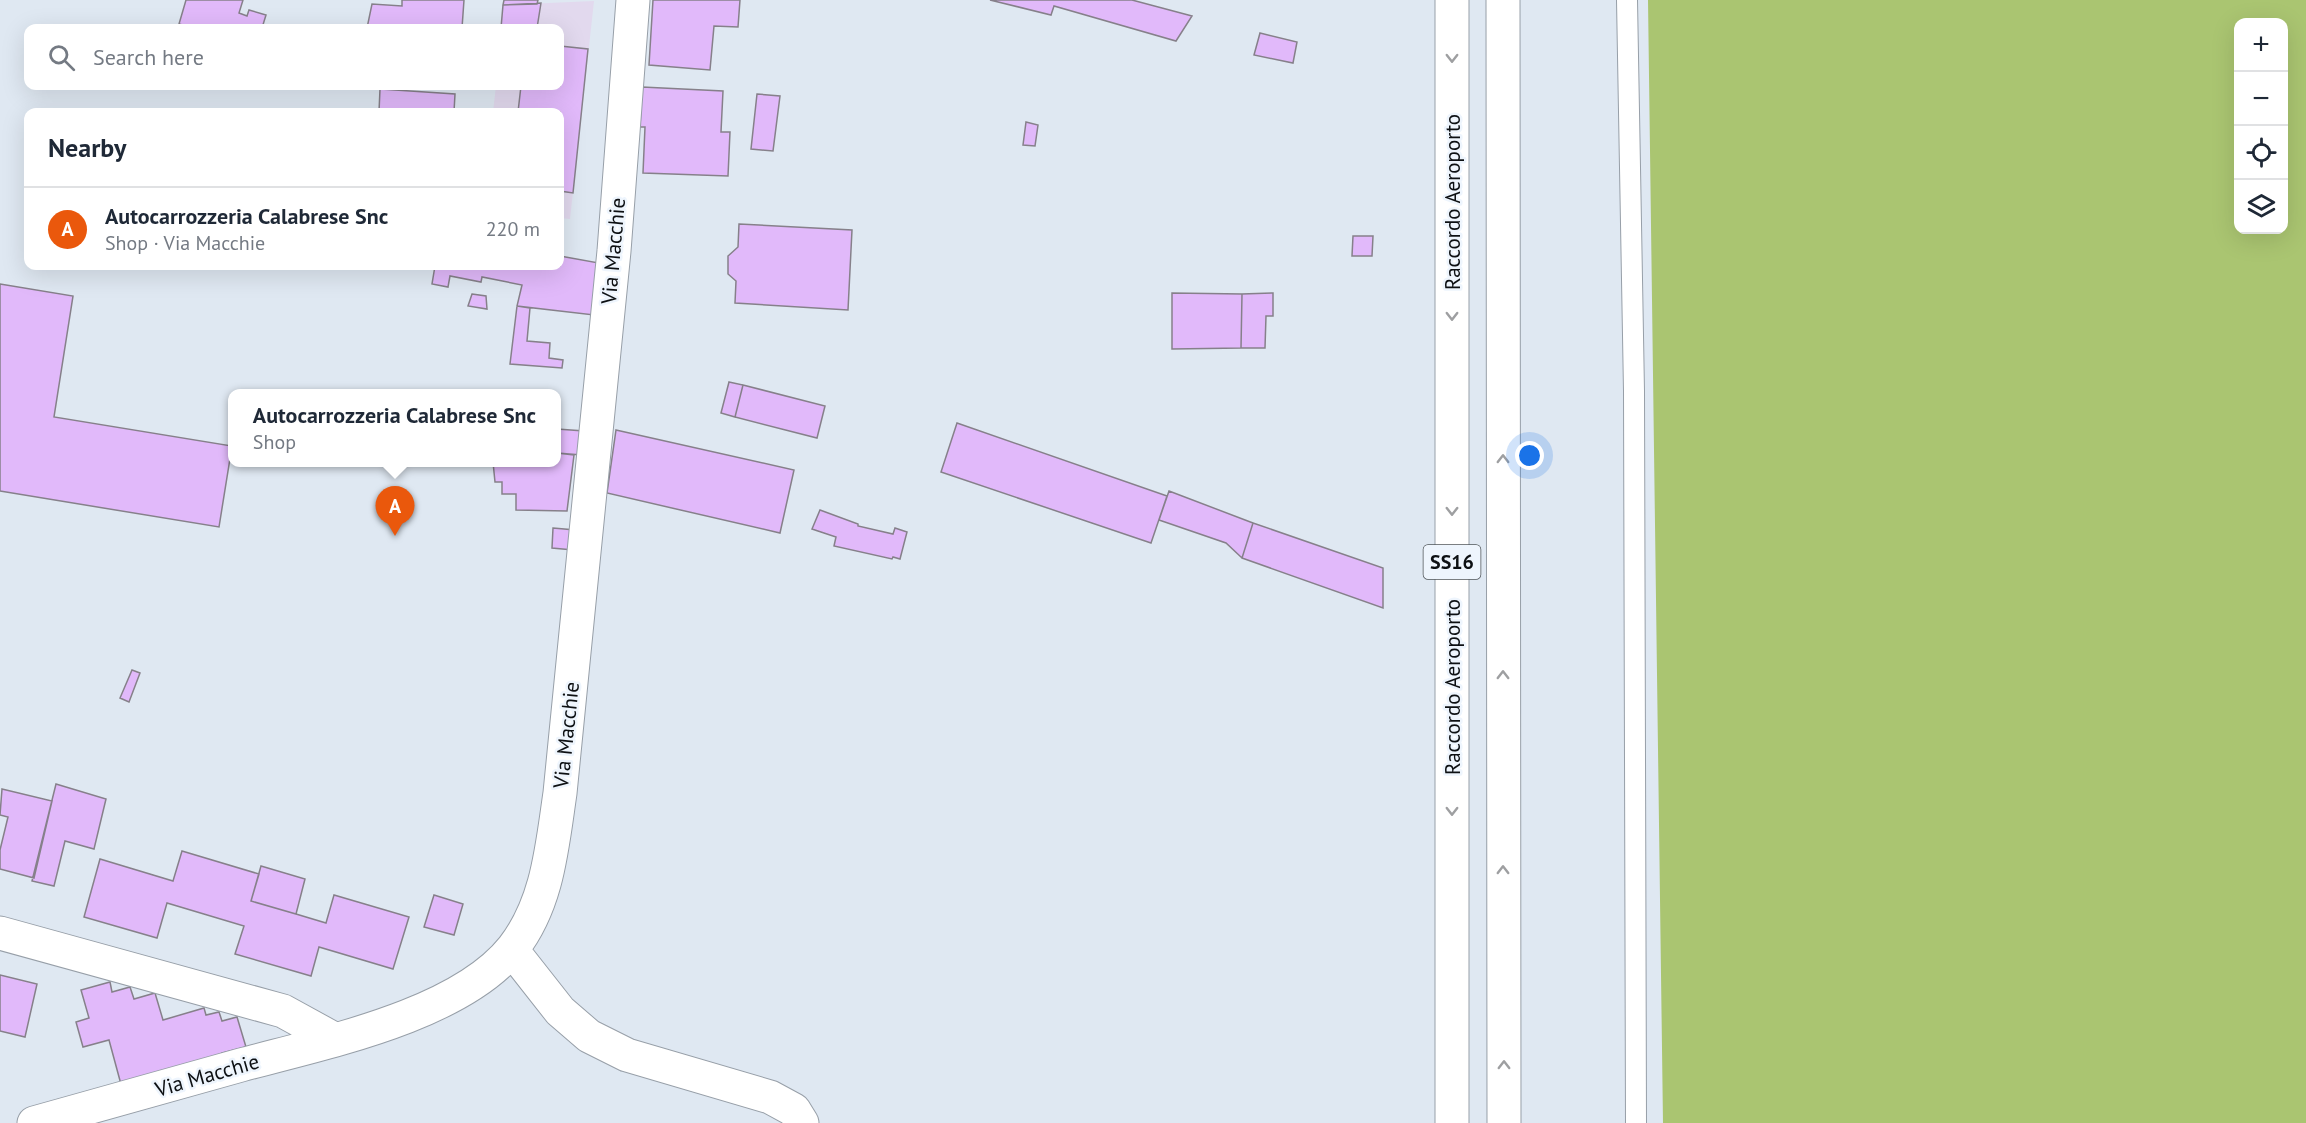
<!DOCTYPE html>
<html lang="en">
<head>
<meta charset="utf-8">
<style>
	body { margin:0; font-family:"PT Sans",sans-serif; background:#f6f6f7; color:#1f2937 }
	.controls { position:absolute; right:18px; top:18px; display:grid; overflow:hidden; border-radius:12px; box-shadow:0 6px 24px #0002 }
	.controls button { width:54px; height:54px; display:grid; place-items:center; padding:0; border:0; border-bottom:2px solid #e0e1e3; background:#fff; color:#1f2937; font:30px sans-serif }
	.you { position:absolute; left:1530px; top:456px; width:21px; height:21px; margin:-15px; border:4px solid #fff; border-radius:50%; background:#1a73e8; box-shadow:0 0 0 9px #1a73e833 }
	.badge { display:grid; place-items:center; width:39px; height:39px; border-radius:50%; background:#ea580c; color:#fff; font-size:20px; font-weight:700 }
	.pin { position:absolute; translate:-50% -50px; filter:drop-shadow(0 2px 3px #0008) }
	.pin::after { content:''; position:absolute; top:32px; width:21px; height:18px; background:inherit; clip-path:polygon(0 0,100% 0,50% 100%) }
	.popup { position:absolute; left:228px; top:389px; width:333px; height:78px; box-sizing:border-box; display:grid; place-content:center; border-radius:12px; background:#fff; filter:drop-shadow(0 2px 4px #0005); font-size:20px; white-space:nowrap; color:#747a83 }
	.popup b { font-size:22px; color:#1f2937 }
	.popup::after { content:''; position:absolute; left:50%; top:100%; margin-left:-12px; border:12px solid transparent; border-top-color:#fff }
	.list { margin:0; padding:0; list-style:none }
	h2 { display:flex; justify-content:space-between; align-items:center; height:78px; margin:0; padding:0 24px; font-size:26px }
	h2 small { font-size:20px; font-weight:400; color:#747a83 }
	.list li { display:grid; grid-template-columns:39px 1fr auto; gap:18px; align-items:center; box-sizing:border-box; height:84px; padding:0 24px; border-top:2px solid #e0e1e3 }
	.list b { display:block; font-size:22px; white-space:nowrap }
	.list p { margin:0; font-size:20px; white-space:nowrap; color:#747a83 }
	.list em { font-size:20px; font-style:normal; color:#747a83 }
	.icon { flex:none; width:33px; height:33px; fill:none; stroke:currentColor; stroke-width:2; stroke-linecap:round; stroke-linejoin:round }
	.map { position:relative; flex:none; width:2306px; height:1123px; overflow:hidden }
	.search { position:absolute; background:#fff; box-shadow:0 6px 24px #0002; left:24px; top:24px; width:540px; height:66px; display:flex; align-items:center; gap:15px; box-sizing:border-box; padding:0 21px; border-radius:12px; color:#747a83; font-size:22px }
	.panel { position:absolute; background:#fff; box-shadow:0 6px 24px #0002; left:24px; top:108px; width:540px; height:162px; border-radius:12px }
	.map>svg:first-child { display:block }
</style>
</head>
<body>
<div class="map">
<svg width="2306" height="1123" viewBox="0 0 2306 1123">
	<rect width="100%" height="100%" fill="#dfe8f2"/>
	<path fill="#e2d9ee" d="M594,1L570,219L560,218V112H493L496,86H560V28H501L503,5Z"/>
	<path fill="#aac571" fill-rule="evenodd" d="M1648,0H2306V1123H1663ZM2238,22H2284V230H2238Z"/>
	<path fill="#e1b9fa" stroke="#86808a" stroke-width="1.5" d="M186,0H243L239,13L247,16L249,10L266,15L262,28H193L179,24Z
		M402,0H464L462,28H367L372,4L402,6Z
		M504,0H538L537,4L503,5Z
		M653,0H740L738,27L714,26L710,70L649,65Z
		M990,0H1132L1192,16L1176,41L1054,6L1051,15Z
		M541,3L537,28H501L503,5Z
		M1260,33L1297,42L1293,63L1254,55Z
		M560,46L588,49L573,193L560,191V112H518L521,86H560Z
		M642,87L723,91L721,132H730L728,176L643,173L645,127H640Z
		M380,89L455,94L454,112H379Z
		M757,94L780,96L773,151L751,149Z
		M1026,122L1038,125L1035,146L1023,145Z
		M739,224L852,230L848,310L735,303L736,281L728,274V256L738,247Z
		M1353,236H1373L1372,256H1352Z
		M560,256L599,263L594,315L517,306L522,285L482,277L481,282L450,276L448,287L432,284L435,266H560Z
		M0,284L73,296L54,417L232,446L219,527L0,491Z
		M1172,293L1242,294L1241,348L1172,349Z
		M1273,293V316H1266L1265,348H1241L1242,294Z
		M472,294L486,296L487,309L468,306Z
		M517,306L530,308L527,341L550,343L549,358L563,360L562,368L510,364Z
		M729,382L743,385L735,417L721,413Z
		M743,385L825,406L817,438L735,417Z
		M957,423L1167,496L1151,543L941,472Z
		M557,429L584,431L582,455L557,453Z
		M616,430L794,470L780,533L607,493Z
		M557,453L574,455L567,511L516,510V494H502V482H495L493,462H557Z
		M1169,491L1253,523L1242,558L1226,543L1159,520Z
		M820,510L858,524V526L893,534L895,528L907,532L900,559L893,557L892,559L834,546L836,537L812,529Z
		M1253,523L1383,568V608L1242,558Z
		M553,528L575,530L573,550L552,548Z
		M132,670L140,673L129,702L120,698Z
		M56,784L106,799L94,849L65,841L54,886L32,881Z
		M2,789L52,801L34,878L0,869V850L8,817L0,815Z
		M182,851L259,874L251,901L296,914L326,923L334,895L409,917L393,969L319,947L311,976L235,954L244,926L167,903L157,938L84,917L100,859L173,881Z
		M261,866L305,879L296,914L251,901Z
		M434,895L463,904L454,935L424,927Z
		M0,975L37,984L25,1037L0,1031Z
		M110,982L112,992L130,987L134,999L155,993L163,1020L204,1008L206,1015L219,1012L222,1021L237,1017L246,1047L222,1053L224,1059L122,1088L109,1040L83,1047L76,1022L89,1018L81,990Z"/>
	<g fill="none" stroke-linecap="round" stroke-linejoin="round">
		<g stroke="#979fa8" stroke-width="22">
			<path id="lane" d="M1627,0L1634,391L1636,1123"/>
		</g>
		<g stroke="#979fa8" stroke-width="35">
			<path id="street" d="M0,933L283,1011L334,1039
				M512,950L560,1011L589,1036L627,1055L770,1097L794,1110L802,1123
				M34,1123C103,1104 172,1085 241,1065C322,1043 459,1016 513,948C548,903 552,847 560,793L614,251L633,0"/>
		</g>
		<g stroke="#979fa8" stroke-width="35">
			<path id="highway" d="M1452,0V1123
				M1503,0L1504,1123"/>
		</g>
		<use href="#lane" stroke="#fff" stroke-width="20"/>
		<use href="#street" stroke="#fff" stroke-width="33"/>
		<use href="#highway" stroke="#fff" stroke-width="33"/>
	</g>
	<defs><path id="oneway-chevron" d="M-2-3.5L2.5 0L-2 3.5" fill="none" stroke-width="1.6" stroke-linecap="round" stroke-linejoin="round" transform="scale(1.5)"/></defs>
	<g stroke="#9e9fa1">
		<use href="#oneway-chevron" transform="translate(1452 58) rotate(90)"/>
		<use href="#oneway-chevron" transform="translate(1452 316) rotate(90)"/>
		<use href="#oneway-chevron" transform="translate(1503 459) rotate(-90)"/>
		<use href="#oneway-chevron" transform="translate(1452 511) rotate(90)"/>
		<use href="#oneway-chevron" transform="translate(1503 675) rotate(-90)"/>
		<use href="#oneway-chevron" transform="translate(1452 811) rotate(90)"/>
		<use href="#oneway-chevron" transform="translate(1503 870) rotate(-90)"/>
		<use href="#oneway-chevron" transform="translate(1504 1065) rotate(-90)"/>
	</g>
	<g text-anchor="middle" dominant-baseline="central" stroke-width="5" stroke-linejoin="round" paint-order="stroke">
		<rect fill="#eef5fd" stroke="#505559" stroke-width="1.5" x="1423.5" y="545" width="57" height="34" rx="4.5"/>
		<g font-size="20" font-weight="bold" fill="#0d1013">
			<text x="1452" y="562">SS16</text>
		</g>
		<g font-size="21" fill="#0d1013" stroke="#eef5fd">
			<text transform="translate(1452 202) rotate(-90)">Raccordo Aeroporto</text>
			<text transform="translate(613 251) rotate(-85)">Via Macchie</text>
			<text transform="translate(1452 687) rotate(-90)">Raccordo Aeroporto</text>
			<text transform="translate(566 735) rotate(-84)">Via Macchie</text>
			<text transform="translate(207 1075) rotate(-16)">Via Macchie</text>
		</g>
	</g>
</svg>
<div class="controls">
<button>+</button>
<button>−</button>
<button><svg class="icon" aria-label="locate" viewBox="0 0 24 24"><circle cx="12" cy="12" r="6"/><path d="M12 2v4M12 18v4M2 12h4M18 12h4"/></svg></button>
<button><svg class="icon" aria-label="layers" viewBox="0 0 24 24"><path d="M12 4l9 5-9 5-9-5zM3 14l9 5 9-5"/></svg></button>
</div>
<div class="you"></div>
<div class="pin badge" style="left:395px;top:536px">A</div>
<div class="popup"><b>Autocarrozzeria Calabrese Snc</b>Shop</div>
<div class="search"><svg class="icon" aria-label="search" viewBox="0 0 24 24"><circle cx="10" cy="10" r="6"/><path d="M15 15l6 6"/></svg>Search here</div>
<section class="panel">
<h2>Nearby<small></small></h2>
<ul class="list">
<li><span class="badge">A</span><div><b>Autocarrozzeria Calabrese Snc</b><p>Shop · Via Macchie</p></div><em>220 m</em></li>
</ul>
</section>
</div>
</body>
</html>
